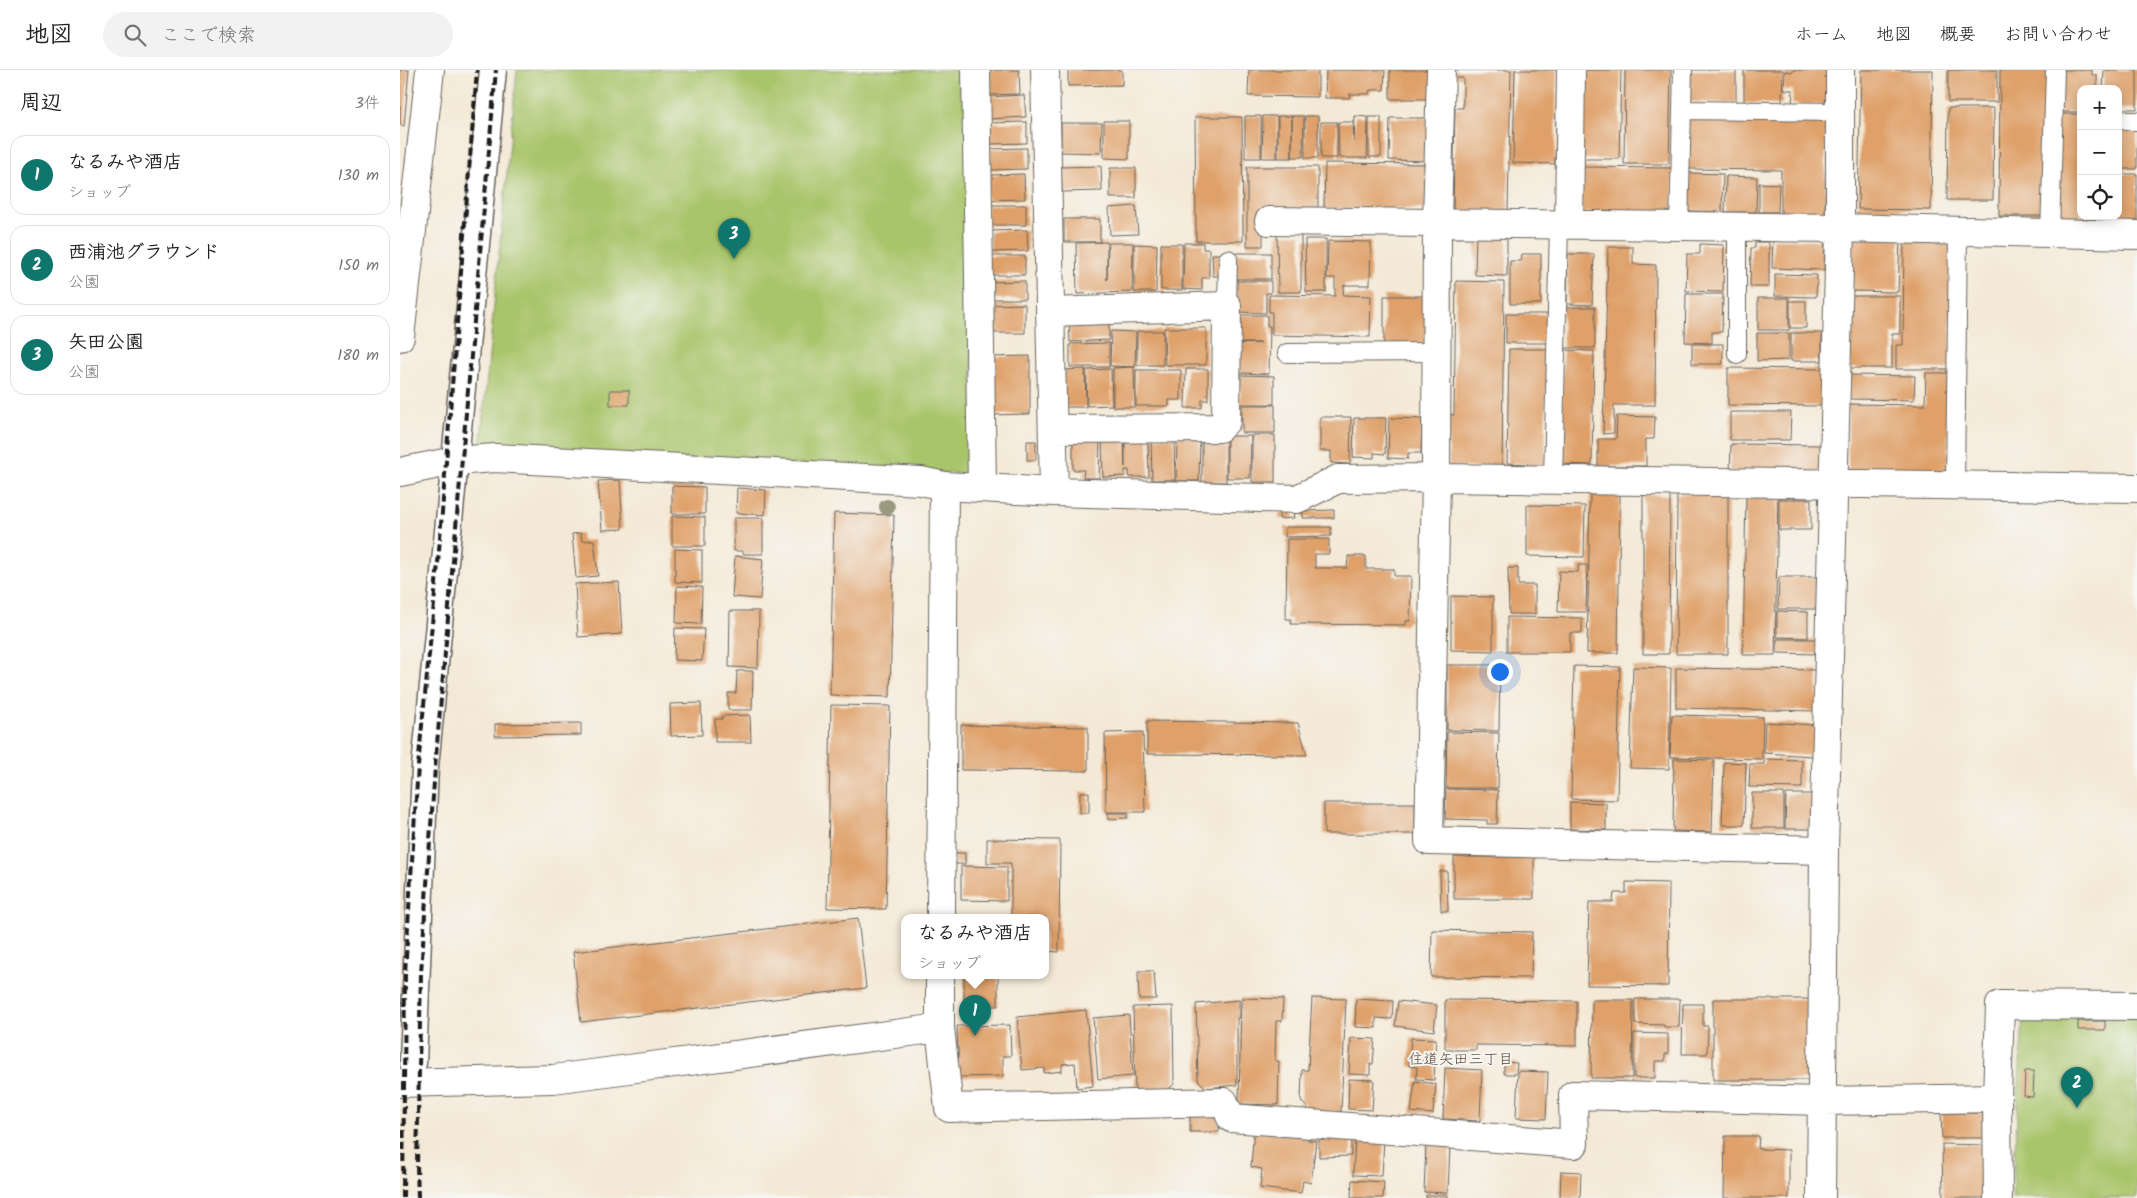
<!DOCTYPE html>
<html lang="ja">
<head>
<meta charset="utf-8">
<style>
	body { margin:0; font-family:Kalam,"Klee One",sans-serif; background:#f2f2f2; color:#222 }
	.controls { position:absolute; right:15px; top:15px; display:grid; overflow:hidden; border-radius:10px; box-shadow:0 2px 12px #0003 }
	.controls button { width:45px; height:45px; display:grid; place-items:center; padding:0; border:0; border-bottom:1px solid #e0e0e0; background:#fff; color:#222; font:25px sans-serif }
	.you { position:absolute; left:1099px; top:601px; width:18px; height:18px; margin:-12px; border:4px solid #fff; border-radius:50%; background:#1a73e8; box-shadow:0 0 0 8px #1a73e833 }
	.badge { display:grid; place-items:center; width:32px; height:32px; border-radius:50%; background:#0f766e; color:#fff; font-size:16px; font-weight:700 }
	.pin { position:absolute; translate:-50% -41px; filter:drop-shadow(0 1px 2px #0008) }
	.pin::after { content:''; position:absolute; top:26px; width:18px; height:15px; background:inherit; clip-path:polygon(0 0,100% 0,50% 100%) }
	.popup { position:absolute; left:501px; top:844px; width:148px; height:65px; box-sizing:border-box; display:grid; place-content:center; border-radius:10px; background:#fff; filter:drop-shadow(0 1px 4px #0005); font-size:16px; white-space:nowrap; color:#767676 }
	.popup b { font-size:19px; color:#222 }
	.popup::after { content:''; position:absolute; left:50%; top:100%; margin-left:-10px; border:10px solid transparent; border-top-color:#fff }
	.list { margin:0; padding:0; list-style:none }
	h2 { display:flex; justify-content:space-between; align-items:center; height:65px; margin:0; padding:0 20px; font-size:21px }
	h2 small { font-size:16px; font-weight:400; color:#767676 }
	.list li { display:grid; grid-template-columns:32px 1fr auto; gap:15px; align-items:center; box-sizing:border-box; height:80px; margin:0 10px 10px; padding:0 10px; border:1px solid #e0e0e0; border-radius:15px }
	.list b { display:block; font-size:19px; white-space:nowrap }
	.list p { margin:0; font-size:16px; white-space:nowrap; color:#767676 }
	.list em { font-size:16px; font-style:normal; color:#767676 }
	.icon { flex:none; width:28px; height:28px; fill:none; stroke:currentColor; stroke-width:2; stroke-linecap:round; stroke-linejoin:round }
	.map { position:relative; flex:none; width:1737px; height:1128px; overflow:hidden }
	header { display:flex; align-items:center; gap:30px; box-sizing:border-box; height:70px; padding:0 25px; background:#fff; border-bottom:1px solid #e0e0e0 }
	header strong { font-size:24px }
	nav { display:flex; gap:28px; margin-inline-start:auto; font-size:18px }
	.search { width:350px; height:45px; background:#f2f2f2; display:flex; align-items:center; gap:12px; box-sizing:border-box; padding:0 18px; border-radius:28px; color:#767676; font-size:19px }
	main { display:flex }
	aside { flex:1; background:#fff }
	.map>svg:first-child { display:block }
</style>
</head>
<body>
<header>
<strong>地図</strong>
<div class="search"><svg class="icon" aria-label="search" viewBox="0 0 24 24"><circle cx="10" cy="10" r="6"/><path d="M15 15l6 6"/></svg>ここで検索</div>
<nav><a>ホーム</a><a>地図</a><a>概要</a><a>お問い合わせ</a></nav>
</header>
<main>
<aside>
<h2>周辺<small>3件</small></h2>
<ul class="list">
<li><span class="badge">1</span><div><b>なるみや酒店</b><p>ショップ</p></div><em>130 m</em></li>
<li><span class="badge">2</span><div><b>西浦池グラウンド</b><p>公園</p></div><em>150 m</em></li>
<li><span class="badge">3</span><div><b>矢田公園</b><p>公園</p></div><em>180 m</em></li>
</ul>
</aside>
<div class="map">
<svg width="1737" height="1128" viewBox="0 0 1737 1128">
	<rect width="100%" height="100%" fill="#f6f6f2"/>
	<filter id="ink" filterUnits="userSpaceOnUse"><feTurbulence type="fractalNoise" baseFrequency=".02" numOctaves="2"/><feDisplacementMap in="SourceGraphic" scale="10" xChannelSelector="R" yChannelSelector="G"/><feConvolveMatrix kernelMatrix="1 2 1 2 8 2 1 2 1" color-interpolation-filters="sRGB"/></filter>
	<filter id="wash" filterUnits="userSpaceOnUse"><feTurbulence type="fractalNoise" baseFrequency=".0096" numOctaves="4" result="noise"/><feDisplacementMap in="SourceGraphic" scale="20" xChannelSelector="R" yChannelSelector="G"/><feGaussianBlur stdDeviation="1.12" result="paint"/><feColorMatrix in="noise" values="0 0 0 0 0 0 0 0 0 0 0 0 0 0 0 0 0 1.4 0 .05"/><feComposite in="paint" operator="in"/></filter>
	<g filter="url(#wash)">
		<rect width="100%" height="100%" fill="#f4e9d6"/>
		<path fill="#a9c56b" stroke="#627044" d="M117,0H567L574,396L565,404L80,378Z
			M1623,946L1737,948V1128H1612Z"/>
		<g id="blocks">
			<path fill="#dfa069" d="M0,0H9L4,56L0,55Z
				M585,0H619L620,24L585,25Z
				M668,0H722V15L668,16Z
				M849,0H918V27L848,26Z
				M926,0H985L984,20H970L969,24H950L949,28H925Z
				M990,0H1032V29H990Z
				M1055,0H1111L1108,142L1053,141L1055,38H1063V8H1055Z
				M1115,0H1157L1155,94L1113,93Z
				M1176,0H1221L1219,89H1175Z
				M1225,0H1271L1269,94H1224Z
				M1289,0H1336V33L1288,32Z
				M1344,0H1383L1382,34L1344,33Z
				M1393,0H1428L1427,35L1392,34L1393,20H1384L1385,1L1393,2Z
				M1461,0H1533L1531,140L1458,139Z
				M1548,0H1597V32H1548Z
				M1600,0H1648L1647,146H1599Z
				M1660,0H1692V5H1697V19H1681V42H1659Z
				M1704,0H1737V39H1718V19H1703Z
				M624,25L626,47L589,49L588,27Z
				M1548,38H1594L1593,130H1547Z
				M1655,44H1681V146H1699V153L1654,152Z
				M845,46H861V88H845Z
				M863,46H877V88H862Z
				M878,46H892V88H878Z
				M892,46H904L903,87H892Z
				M905,46H918V88H905Z
				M955,46L968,47L967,88H939L938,52H953L954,72Z
				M795,47H842L843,171H796Z
				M969,47H981V87H969Z
				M990,48H1031V91L989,90Z
				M1288,48L1426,50L1425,145L1381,144V100L1287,99Z
				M704,51H729V89L704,88Z
				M627,52V73L589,74V53Z
				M921,52H937V88H921Z
				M661,53H702L701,83L661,82Z
				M1718,57H1737V99H1718Z
				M627,78V99L587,100V79Z
				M925,93L1031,94L1030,139H924Z
				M701,96L702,121L662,122L661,97Z
				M847,97H918V140H863V176H847Z
				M1182,97L1273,98V144L1181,143Z
				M710,98H736V128H710Z
				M1289,103L1323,104L1322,142L1288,141Z
				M624,104L625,129L587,130V105Z
				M1718,104H1737V154L1704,153V146H1718Z
				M1326,106L1357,107L1356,142H1325Z
				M1359,113L1379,114L1378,142H1359Z
				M587,135H626V155H588Z
				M736,136L738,164L710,165L709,138Z
				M664,149H700V172H664Z
				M627,160L628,181L590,182V161Z
				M1076,163L1107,164V206L1075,205Z
				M877,164H901V222H878Z
				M1453,166L1500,167L1498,222L1452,221Z
				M1504,167H1551V299H1496V275H1503Z
				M905,169H926V222H906Z
				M1373,169L1425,170L1424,200L1372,198Z
				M928,171L971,172L970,215H944L943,225L971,226L970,267L872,265V242H869V225L935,226V208H927Z
				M707,172V210L708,173H733L732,222L677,224L676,173Z
				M1355,172H1369V217H1350L1351,178H1355Z
				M784,173H803V179H809V208H802V220L783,219Z
				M734,174L757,175L756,222H734Z
				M761,174H782V220H761Z
				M1300,174L1324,175L1323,222L1286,221L1287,184H1300Z
				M1208,177H1233V194L1256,195L1255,335H1214V363L1203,364Z
				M833,183H871V209H833Z
				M812,184H825V206H813Z
				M1122,184H1141V234H1110V191H1121Z
				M1168,184H1194L1192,235L1167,234Z
				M586,186H625V205H586Z
				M1375,204L1417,205L1416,227L1375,226Z
				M625,211V229H585V212Z
				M835,211H871V223H866V243L835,242Z
				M1056,211L1104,212L1102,398L1049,397L1048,344L1054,345Z
				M1286,224H1323L1322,262H1312V273L1285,272Z
				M984,226H1028V275L984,274Z
				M1450,226H1500V264H1492V298H1450Z
				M1358,228H1389V260H1358Z
				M1390,231H1406V258H1390Z
				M625,234V263H586V235Z
				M1162,237H1195V278H1163Z
				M1106,244H1150V273H1106Z
				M837,245H867V256H870L869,304L840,303L836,274L861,273H837Z
				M669,253H709V270L670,272Z
				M764,258H806V295H765Z
				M711,261L736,262L735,297L710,296Z
				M737,261H763V295H737Z
				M1357,263H1389V290L1357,291Z
				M1391,263H1422V291H1391Z
				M709,273V297H670V274Z
				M1292,274H1323V294H1292Z
				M1109,279H1147L1145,397H1128V394L1107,393Z
				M1163,280L1194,281L1192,395L1161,394Z
				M630,286V344L590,345L589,287Z
				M734,297L735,337H713V298Z
				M1328,298L1423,299L1422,336L1328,335Z
				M685,299L686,337H663V300Z
				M711,299L712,335L687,336L686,300Z
				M786,299H808V330H802V338H785Z
				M736,300H781V330H769V336H736Z
				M1526,303H1549L1548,401H1448V334L1525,335Z
				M841,305L874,306V334H840Z
				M1449,305L1515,306L1514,330L1449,329Z
				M210,320H229V335H210Z
				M842,335H875V363H842Z
				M1330,342H1391L1390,370H1330Z
				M1217,346L1255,347L1254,369H1246V396H1198V369H1216Z
				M920,347H951L950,394L931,393V381H920Z
				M954,348H986L985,384L974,383V388L953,387Z
				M989,348L1022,349L1021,383H1008V389L988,388Z
				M852,365H875V412H852Z
				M725,366H748L749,407H729V400H725V406L703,407L702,367H724L725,397Z
				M777,366H800L799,411H776Z
				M802,366H826V412H802Z
				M827,366H851L850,408H827Z
				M774,367L775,410H752L751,368Z
				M673,368H700L699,408H683L684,400H673Z
				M627,371H636V390H627Z
				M1331,374L1421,375L1420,402L1330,401Z
				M220,410L223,459L202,460L198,411Z
				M272,416L305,417V444H272Z
				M337,418L366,420L365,445L336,443Z
				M1190,424H1220L1218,583H1187Z
				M1277,424H1328V584H1276Z
				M1346,424H1378L1375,585H1343Z
				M1243,425H1270L1269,584H1243Z
				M1379,429H1411V460H1379Z
				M1127,435L1185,436L1184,487L1127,486Z
				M934,440V448H903V441Z
				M893,442L894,448L879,449V443Z
				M434,443L494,445L490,627L430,625Z
				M272,446L305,447V476H272Z
				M334,448H363V484H343V481H334Z
				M885,457H931V466L885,467Z
				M181,463L182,471L194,470L198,506L176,508L172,464Z
				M887,469H929V484H915V498H947L948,486H966V499H994V506H1011L1010,551H1006V555L891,554V549H886Z
				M275,479L302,480V513L275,512Z
				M335,486L363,489L360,529L332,527Z
				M1178,495H1187L1186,542H1158L1159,501L1178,502Z
				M1108,498H1118V515H1135V544H1109Z
				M1379,507H1417V539H1378Z
				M219,512L222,564L178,567L175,514Z
				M277,516L302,517L301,554L276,553Z
				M1051,526L1093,527V581L1051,580Z
				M330,541H359L358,598L329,597Z
				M1377,541L1408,542V568L1377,567Z
				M1107,547L1182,548V563H1170V582H1107Z
				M275,558L304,559L302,591L274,590Z
				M1377,569H1417V584L1377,583Z
				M1047,595H1100L1099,661L1047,660Z
				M1174,596L1220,597L1217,730L1171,729Z
				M1233,597L1271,598L1269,699L1230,698Z
				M1276,598L1418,600L1417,641L1276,638Z
				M337,601H353L352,640H328V623H336Z
				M301,633L302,665L271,666L270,634Z
				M431,635L490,636L486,839L427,838Z
				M350,645L351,672H315V649H322V646Z
				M1272,645L1363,647L1362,689L1270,687Z
				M747,651L898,653L907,685L747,684Z
				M1365,652L1415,655L1413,686L1364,683Z
				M181,653V665L95,666V654Z
				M561,655L688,657V701L561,700Z
				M743,662L745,742H706L705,663Z
				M1047,662L1099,663L1098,718H1046Z
				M1274,689L1314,690L1312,762L1273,761Z
				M1364,689L1402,690V718L1349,717L1350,694H1364Z
				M1324,692L1346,693L1344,755H1322Z
				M1046,719L1098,720L1097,754H1087V750L1045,749Z
				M680,722H689V743H680Z
				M1352,723H1384V758H1352Z
				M1386,724H1414V759H1385Z
				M1170,732L1206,733V760L1170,759Z
				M924,733H1015V764H924Z
				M708,743H728V748L708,749Z
				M587,769L660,770L659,882L645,881V847H611V793H587Z
				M554,783H565V794H556Z
				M1054,787H1134V829H1054Z
				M561,796L607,797V831L561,830Z
				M1040,801H1047L1048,841H1041Z
				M1226,812L1269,813L1268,916L1187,915L1189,832H1213L1214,823H1226Z
				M458,848L466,918L181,952L173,882Z
				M1032,860L1132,862L1131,908L1031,907Z
				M738,901H754L756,929H739Z
				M564,905H598V936H564Z
				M841,928L883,929L882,951H876L875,991H879L878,1035L839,1034Z
				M912,928L946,929L941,1042L909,1040L901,1031L902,1000H908Z
				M956,929L993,931L992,949L976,948V958L955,957Z
				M1235,929H1280L1279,957H1264V955L1235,954Z
				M1313,929H1410V1010H1313Z
				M839,930V948H837V1015L806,1018L798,1010L796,934Z
				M1045,930L1177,931V976L1076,975V980H1045Z
				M1192,930H1233L1232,1008H1191Z
				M998,931L1037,935L1034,961L995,956Z
				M1283,934H1303V956H1308L1307,984H1282Z
				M773,936L774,1014L769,1019L735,1021L733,937Z
				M686,940L693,1016L677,1018L675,993L662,994V1001L644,1003V998L622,1000L617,947Z
				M729,945L733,1006L698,1009L693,948Z
				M1678,951H1705V960H1678Z
				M610,955L611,986H603V1006L559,1007L557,956Z
				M1234,963L1268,964V984H1265V991H1255V1008H1234Z
				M951,968L975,969L973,994H970V1005L949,1004Z
				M1011,968L1036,969L1034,1010L1016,1009L1017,997L1009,996Z
				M1104,992L1117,993L1116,1004H1104Z
				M1045,998L1082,1000L1080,1051L1043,1049Z
				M1118,1001L1148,1002L1146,1049L1116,1048Z
				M1625,1001H1634L1633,1027L1624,1026Z
				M949,1009L974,1010L972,1040L948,1039Z
				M1015,1011L1036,1014L1033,1044L1011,1042Z
				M790,1038H819V1062H790Z
				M1541,1043H1586V1068H1542Z
				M854,1057L908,1060V1070L916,1071L911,1113L903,1111L901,1123L860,1118L862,1099L851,1097Z
				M919,1063H951V1086L919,1087Z
				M1325,1066H1359L1358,1079L1389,1080V1128H1324Z
				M955,1068L984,1069L982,1106L953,1105Z
				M1026,1074L1050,1075L1048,1123L1024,1122Z
				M1542,1074L1585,1075L1584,1128H1543Z
				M1161,1101L1181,1102L1180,1128H1160Z
				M952,1110L984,1112L983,1128H951Z
				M1026,1125H1048V1128H1026Z"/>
		</g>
	</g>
	<g filter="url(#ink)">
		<use href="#blocks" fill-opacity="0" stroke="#68645d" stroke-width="1"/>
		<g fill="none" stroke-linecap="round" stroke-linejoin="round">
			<g stroke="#68645d" stroke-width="20">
				<path id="service" d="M1282,40L1440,42
					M1726,51H1737
					M1279,156L1283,0
					M1337,157V284
					M1650,163L1655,0
					M827,236L828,189
					M887,283L1037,282
					M1153,410L1159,155
					M1555,415L1558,161"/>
			</g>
			<g stroke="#68645d" stroke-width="29">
				<path id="pedestrian" d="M13,993L25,697L93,0"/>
			</g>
			<g stroke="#68645d" stroke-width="30">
				<path id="minor" d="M576,0L582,417
					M645,0L654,422
					M869,151L1440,158L1737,165
					M1169,155L1171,0
					M650,242L827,236L826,351L819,358L653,359
					M0,267L30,0
					M0,402L54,391L95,388L521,411L544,416
					M1424,780L1029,771L1036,408L1737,418
					M541,847L544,416L654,422L897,429L938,409L1036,408L1037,153L1041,0
					M540,958L549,1038L824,1032L831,1048L1174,1074L1173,1025L1423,1031L1597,1028L1600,935L1737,936
					M0,1013L153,1009L540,958V905
					M1597,1028L1598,1128
					M1421,1128L1424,780L1440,158V0"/>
			</g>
			<use href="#service" stroke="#fff" stroke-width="18"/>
			<use href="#pedestrian" stroke="#fff" stroke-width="26"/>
			<use href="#minor" stroke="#fff" stroke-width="28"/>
			<path stroke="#1c1c1c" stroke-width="4" stroke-dasharray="8 4" stroke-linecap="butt" d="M3,1128L5,903L18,696L38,493L77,0
				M18,1128L17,1095L21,903L35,697L96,0"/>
		</g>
		<circle fill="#98997f" cx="487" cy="437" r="8"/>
	</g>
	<g text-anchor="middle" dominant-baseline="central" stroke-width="4" stroke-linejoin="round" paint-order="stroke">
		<g font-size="15" fill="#604a37" stroke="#f6f6f2">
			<text x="1061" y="990">住道矢田三丁目</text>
		</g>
	</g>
</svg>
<div class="controls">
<button>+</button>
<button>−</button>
<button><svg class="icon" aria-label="locate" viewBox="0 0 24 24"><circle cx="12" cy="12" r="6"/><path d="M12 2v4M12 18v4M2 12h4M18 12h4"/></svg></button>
</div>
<div class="you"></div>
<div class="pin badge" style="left:575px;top:966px">1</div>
<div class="popup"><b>なるみや酒店</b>ショップ</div>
<div class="pin badge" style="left:1677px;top:1038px">2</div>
<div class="pin badge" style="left:334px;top:189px">3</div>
</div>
</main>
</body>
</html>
